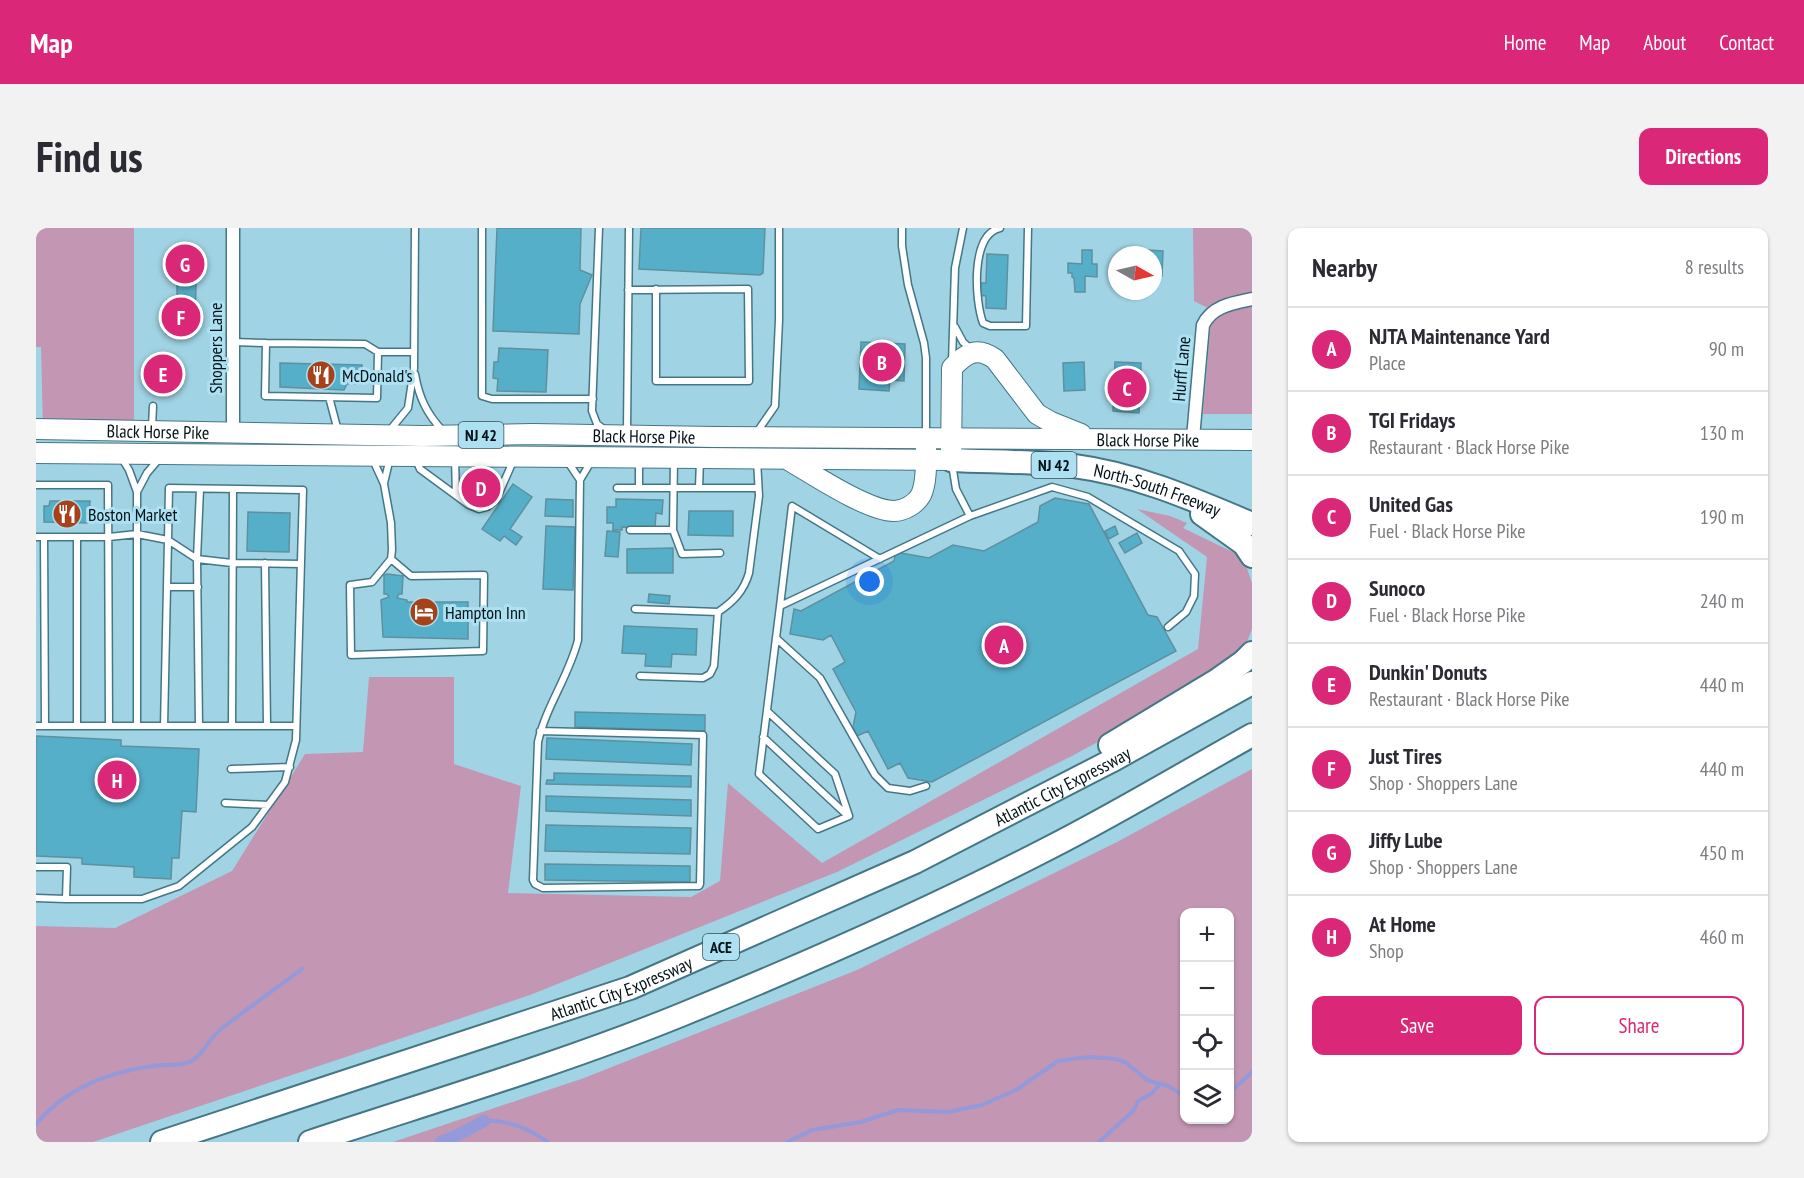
<!DOCTYPE html>
<html lang="en">
<head>
<meta charset="utf-8">
<style>
	body { margin:0; font-family:"PT Sans Narrow",sans-serif; background:#f2f2f3; color:#2b2b33 }
	.controls { position:absolute; right:18px; bottom:18px; display:grid; overflow:hidden; border-radius:12px; box-shadow:0 2px 4px #0004 }
	.controls button { width:54px; height:54px; display:grid; place-items:center; padding:0; border:0; border-bottom:2px solid #e1e1e2; background:#fff; color:#2b2b33; font:30px sans-serif }
	.compass { position:absolute; left:1072px; top:18px; width:54px; height:54px; border-radius:50%; background:#fff; box-shadow:0 2px 4px #0004; rotate:98deg }
	.you { position:absolute; left:834px; top:354px; width:21px; height:21px; margin:-15px; border:4px solid #fff; border-radius:50%; background:#1a73e8; box-shadow:0 0 0 9px #1a73e833 }
	.badge { display:grid; place-items:center; width:39px; height:39px; border-radius:50%; background:#db2777; color:#fff; font-size:20px; font-weight:700 }
	.pin { position:absolute; translate:-50% -50%; border:3px solid #fff; box-shadow:0 2px 6px #0006 }
	.list { margin:0; padding:0; list-style:none }
	h2 { display:flex; justify-content:space-between; align-items:center; height:78px; margin:0; padding:0 24px; font-size:26px }
	h2 small { font-size:20px; font-weight:400; color:#7c7c81 }
	.list li { display:grid; grid-template-columns:39px 1fr auto; gap:18px; align-items:center; box-sizing:border-box; height:84px; padding:0 24px; border-top:2px solid #e1e1e2 }
	.list b { display:block; font-size:22px; white-space:nowrap }
	.list p { margin:0; font-size:20px; white-space:nowrap; color:#7c7c81 }
	.list em { font-size:20px; font-style:normal; color:#7c7c81 }
	.actions { display:flex; gap:12px; padding:18px 24px }
	.actions a { flex:1; padding:14px 0; border:2px solid #db2777; border-radius:12px; text-align:center; font-size:21px; color:#db2777 }
	.actions .main { background:#db2777; color:#fff }
	.icon { flex:none; width:33px; height:33px; fill:none; stroke:currentColor; stroke-width:2; stroke-linecap:round; stroke-linejoin:round }
	.map { position:relative; flex:none; width:1216px; height:914px; overflow:hidden; border-radius:12px }
	header { display:flex; align-items:center; gap:36px; box-sizing:border-box; height:84px; padding:0 30px; background:#db2777; color:#fff }
	header strong { font-size:28px }
	nav { display:flex; gap:33px; margin-inline-start:auto; font-size:21px }
	.intro { display:flex; align-items:center; justify-content:space-between; box-sizing:border-box; height:144px; padding:0 36px }
	h1 { margin:0; font-size:42px }
	.button { padding:15px 27px; border-radius:12px; background:#db2777; color:#fff; font-size:21px; font-weight:700 }
	main { display:flex; gap:36px; padding:0 36px }
	aside { flex:1; background:#fff; border-radius:12px; box-shadow:0 2px 4px #0004 }
	.map>svg:first-child { display:block }
</style>
</head>
<body>
<header>
<strong>Map</strong>
<nav><a>Home</a><a>Map</a><a>About</a><a>Contact</a></nav>
</header>
<div class="intro"><h1>Find us</h1><a class="button">Directions</a></div>
<main>
<div class="map">
<svg width="1216" height="914" viewBox="0 0 1216 914">
	<rect width="100%" height="100%" fill="#a0d4e4"/>
	<path fill="#c396b4" fill-rule="evenodd" d="M0,0H98V202H7L5,119H0Z
		M1157,0H1216V186H1167L1176,82L1158,73Z
		M1101,281L1134,288L1151,295L1147,300L1207,329L1216,355V401L1207,424L1215,430L1036,528L801,644L494,767L57,914H0V698L79,700L196,643L269,526L327,524L333,449H418V536L485,558L472,665L655,669L684,653L692,555L786,635L1162,421L1171,329Z
		M1216,541V914H357L548,850L821,742L1081,614ZM1148,684H1194V892H1148Z"/>
	<g fill="none" stroke-linecap="round" stroke-linejoin="round">
		<path stroke="#9399d9" stroke-width="4" d="M1194,864L1216,844
			M448,893C472,891 492,901 512,914
			M0,896C29,861 73,844 117,838C129,836 147,839 157,832C168,825 174,809 185,801C211,781 239,761 266,741
			M751,914L776,902L825,894L862,882L912,884L946,877L980,862L1022,833L1036,831L1054,829L1080,831L1089,834L1111,852L1132,858L1148,868
			M1063,914L1098,882L1102,873L1115,866L1124,856"/>
		<path stroke="#9399d9" stroke-width="12" d="M405,914L426,905L448,893"/>
	</g>
	<path fill="#55afc9" stroke="#5e909f" stroke-width="1.5" d="M461,0H545L544,42L556,47L544,76L543,106L457,103Z
		M605,0H729L727,45L724,47L603,41Z
		M136,22L162,23L161,50L135,49Z
		M1046,22H1056V36H1061V49L1049,48V64H1039L1038,50L1036,49V45H1032V35L1046,36Z
		M1111,22L1127,23L1126,48H1117V27H1111Z
		M951,26L972,27L970,81L950,80V68L941,67L942,55H950Z
		M141,51L160,52L159,106H130L131,72H141Z
		M825,114L869,116L868,153L854,152L853,163L823,161Z
		M463,120L512,122L510,164L461,163L462,151L457,150L458,134H462Z
		M111,134L145,136L144,158L110,157Z
		M1048,134L1049,162L1028,163L1027,135Z
		M1079,134L1105,135L1103,185L1077,183Z
		M244,135L326,137V156H311L308,162L244,159Z
		M436,247H452L453,272L437,273Z
		M477,256L496,269L474,301L486,309L480,317L468,308L464,313L446,301Z
		M1019,270L1053,276L1112,387L1121,389L1140,423L896,554L872,550L864,535L852,541L832,503L821,508L817,499L820,484L797,441L809,434L795,407L787,412L754,406L758,381L765,383L858,333L860,324L893,330L917,317L948,323L1002,294L1004,278Z
		M510,271L537,272V289L509,288Z
		M580,271L627,272L626,286L620,285L619,300L586,299V302H577V295H571V279H580Z
		M14,273H54L53,295L8,294V278H13Z
		M653,283H697V308L652,307Z
		M212,284L254,285L253,324L211,323Z
		M510,298L539,299L537,362L507,361Z
		M1079,298L1082,306L1073,311L1069,303Z
		M571,303L584,304L582,329L569,328Z
		M1101,305L1106,315L1089,325L1083,315Z
		M637,320V345H591V321Z
		M351,346L367,348L366,366H363L361,370L371,372V374H432V411L347,409L345,372L353,369L351,366H348V347Z
		M613,366L634,368L633,376L612,374Z
		M588,398L661,401L660,427L636,426L635,439L609,438L610,426L586,425Z
		M539,484L669,487V503L539,499Z
		M0,508L85,512V518L163,521L160,584L146,583L143,630H136L135,651L98,649V639L46,636V630L0,628Z
		M511,510L656,516L655,537L510,531Z
		M518,545L655,548V559L510,556L511,552H518Z
		M510,568L655,572V588L510,583Z
		M510,597L655,600L654,626L509,623Z
		M509,636L654,638V654L509,652Z"/>
	<g fill="none" stroke-linecap="round" stroke-linejoin="round">
		<g stroke="#457685" stroke-width="9">
			<path id="service" d="M446,0V168L456,171H557
				M563,0L556,183L561,196L569,202
				M866,0V18L872,57L888,115L890,130V207
				M964,0C934,7 939,73 947,95L954,98H990L992,0
				M592,62L712,61L713,153H620V61
				M919,99L927,114L936,122
				M197,114L230,115
				M230,115L329,116L342,124L341,170L229,168Z
				M342,124H378
				M916,134L919,40L927,0
				M379,146C383,170 391,186 407,203
				M293,169L302,203
				M116,199L117,178
				M354,202L372,180L378,140L379,0
				M591,203L593,0
				M721,204L739,178L743,92V0
				M85,229L93,242L101,264V498
				M419,231L420,267
				M638,231L637,302L646,326L684,325
				M337,232L348,256L355,295L356,322L355,331L336,354L314,357L315,427L447,423L448,347L375,348L355,331
				M380,232L384,241L433,277L443,281L451,279L460,272L478,231
				M532,234L544,252L556,232
				M348,255L354,230
				M0,257H72L73,498H0
				M581,260H722
				M603,260V234
				M663,260L664,232
				M101,264L111,245L122,232
				M934,288L1016,259L1052,269L1143,323L1159,346L1158,368L1150,384L1132,399
				M594,302H637
				M0,309H73L101,306L132,312L133,260L267,262L260,512L249,554L216,599L143,658L106,671H30
				M8,309L9,498
				M41,309V498
				M229,335L231,498
				M131,359H162
				M744,378L756,278L844,331
				M599,381L682,384C697,374 708,363 713,345L723,268L721,232
				M740,410L784,450L839,547L852,560L874,563L890,558
				M604,448L667,450L674,446L678,438L682,384
				M731,483L799,546L813,588L782,601L723,546L744,378L934,288L920,261L916,236
				M73,498H260
				M128,498L132,312L161,331L196,335L265,336
				M163,498L161,331L164,261
				M196,498L197,261
				M504,503L667,507L664,656L663,658L507,660L499,656L497,652L502,514C510,478 533,448 542,412L544,252
				M727,509L812,588
				M195,541L254,539
				M189,575L232,577
				M0,639H31L30,671L0,670"/>
		</g>
		<g stroke="#457685" stroke-width="15">
			<path id="minor" d="M197,0V204
				M1157,210L1167,97C1176,78 1197,75 1216,71"/>
		</g>
		<g stroke="#457685" stroke-width="22">
			<g id="trunk">
				<path id="s1" d="M0,201L387,208L496,206L679,209L1216,212"/>
				<path d="M0,225L915,232L916,140C930,125 941,118 959,131L1001,186L1015,194L1045,206"/>
				<path d="M754,233C778,247 832,283 858,283C868,283 880,276 885,267C891,254 890,235 890,221"/>
			</g>
		</g>
		<g stroke="#457685" stroke-width="26">
			<g id="motorway">
				<path id="s2" d="M915,232C956,234 997,233 1038,238C1100,246 1159,272 1216,296"/>
				<path d="M1166,286L1208,316L1216,328"/>
				<path d="M1074,517L1180,453L1207,434L1216,425"/>
				<path id="s3" d="M126,914L594,760L879,634L1075,533L1216,455"/>
				<path d="M274,914C398,873 524,836 645,787C770,736 893,682 1013,620C1082,585 1148,545 1216,507"/>
			</g>
		</g>
		<use href="#service" stroke="#fff" stroke-width="6"/>
		<use href="#minor" stroke="#fff" stroke-width="12"/>
		<use href="#trunk" stroke="#fff" stroke-width="20"/>
		<use href="#motorway" stroke="#fff" stroke-width="22"/>
	</g>
	<defs>
		<g id="restaurant-disc" transform="scale(1.5)"><circle r="9.5" fill="#a7411a" stroke="#ade1f1"/><path d="M-5-6h1v4h1v-4h1v4h1v-4h1v5L-1.5 .5V6h-2V.5L-5-1ZM5-6V6H3V1.5H1.5Q1.5-4 5-6Z" fill="#fff"/></g>
		<g id="hotel-disc" transform="scale(1.5)"><circle r="9.5" fill="#a7411a" stroke="#ade1f1"/><path d="M-6-4.5h1.5V1H6V5H4.5V3h-9V5H-6ZM-4 0a1.8 1.8 0 1 1 3.6 0ZM.5 0V-2.5h3Q6-2.5 6 0Z" fill="#fff"/></g>
	</defs>
	<g fill-rule="evenodd">
		<use href="#restaurant-disc" x="285" y="147"/>
		<use href="#restaurant-disc" x="31" y="286"/>
		<use href="#hotel-disc" x="388" y="384"/>
	</g>
	<g text-anchor="middle" dominant-baseline="central" stroke-width="6" stroke-linejoin="round" paint-order="stroke">
		<g fill="#ade1f1" stroke="#354f58" stroke-width="1.5">
			<rect x="422.5" y="194" width="45" height="26" rx="4.5"/>
			<rect x="995.5" y="224" width="45" height="26" rx="4.5"/>
			<rect x="667" y="706" width="36" height="26" rx="4.5"/>
		</g>
		<g font-size="16" font-weight="bold" fill="#011117">
			<text x="445" y="207">NJ 42</text>
			<text x="1018" y="237">NJ 42</text>
			<text x="685" y="719">ACE</text>
		</g>
		<g font-size="18" fill="#011117" stroke="#ade1f1">
			<text transform="translate(179 120) rotate(-90)">Shoppers Lane</text>
			<text transform="translate(1145 141) rotate(-85)">Hurff Lane</text>
			<text stroke="none"><textPath href="#s1" startOffset="122">Black Horse Pike</textPath></text>
			<text stroke="none"><textPath href="#s1" startOffset="608">Black Horse Pike</textPath></text>
			<text stroke="none"><textPath href="#s1" startOffset="1112">Black Horse Pike</textPath></text>
			<text stroke="none"><textPath href="#s2" startOffset="210">North-South Freeway</textPath></text>
			<text stroke="none"><textPath href="#s3" startOffset="970">Atlantic City Expressway</textPath></text>
			<text stroke="none"><textPath href="#s3" startOffset="484">Atlantic City Expressway</textPath></text>
		</g>
		<g font-size="18" fill="#011117" stroke="#ade1f1" text-anchor="start">
			<text x="306" y="147">McDonald's</text>
			<text x="52" y="286">Boston Market</text>
			<text x="409" y="384">Hampton Inn</text>
		</g>
	</g>
</svg>
<div class="controls">
<button>+</button>
<button>−</button>
<button><svg class="icon" aria-label="locate" viewBox="0 0 24 24"><circle cx="12" cy="12" r="6"/><path d="M12 2v4M12 18v4M2 12h4M18 12h4"/></svg></button>
<button><svg class="icon" aria-label="layers" viewBox="0 0 24 24"><path d="M12 4l9 5-9 5-9-5zM3 14l9 5 9-5"/></svg></button>
</div>
<svg class="compass" viewBox="-18 -18 36 36"><path d="M0-13l5 13h-10z" fill="#e53935"/><path d="M0 13l5-13h-10z" fill="#7c7c81"/></svg>
<div class="you"></div>
<div class="pin badge" style="left:968px;top:417px">A</div>
<div class="pin badge" style="left:846px;top:134px">B</div>
<div class="pin badge" style="left:1091px;top:160px">C</div>
<div class="pin badge" style="left:445px;top:260px">D</div>
<div class="pin badge" style="left:127px;top:146px">E</div>
<div class="pin badge" style="left:145px;top:89px">F</div>
<div class="pin badge" style="left:149px;top:36px">G</div>
<div class="pin badge" style="left:81px;top:552px">H</div>
</div>
<aside>
<h2>Nearby<small>8 results</small></h2>
<ul class="list">
<li><span class="badge">A</span><div><b>NJTA Maintenance Yard</b><p>Place</p></div><em>90 m</em></li>
<li><span class="badge">B</span><div><b>TGI Fridays</b><p>Restaurant · Black Horse Pike</p></div><em>130 m</em></li>
<li><span class="badge">C</span><div><b>United Gas</b><p>Fuel · Black Horse Pike</p></div><em>190 m</em></li>
<li><span class="badge">D</span><div><b>Sunoco</b><p>Fuel · Black Horse Pike</p></div><em>240 m</em></li>
<li><span class="badge">E</span><div><b>Dunkin' Donuts</b><p>Restaurant · Black Horse Pike</p></div><em>440 m</em></li>
<li><span class="badge">F</span><div><b>Just Tires</b><p>Shop · Shoppers Lane</p></div><em>440 m</em></li>
<li><span class="badge">G</span><div><b>Jiffy Lube</b><p>Shop · Shoppers Lane</p></div><em>450 m</em></li>
<li><span class="badge">H</span><div><b>At Home</b><p>Shop</p></div><em>460 m</em></li>
</ul>
<div class="actions"><a class="main">Save</a><a>Share</a></div>
</aside>
</main>
</body>
</html>
